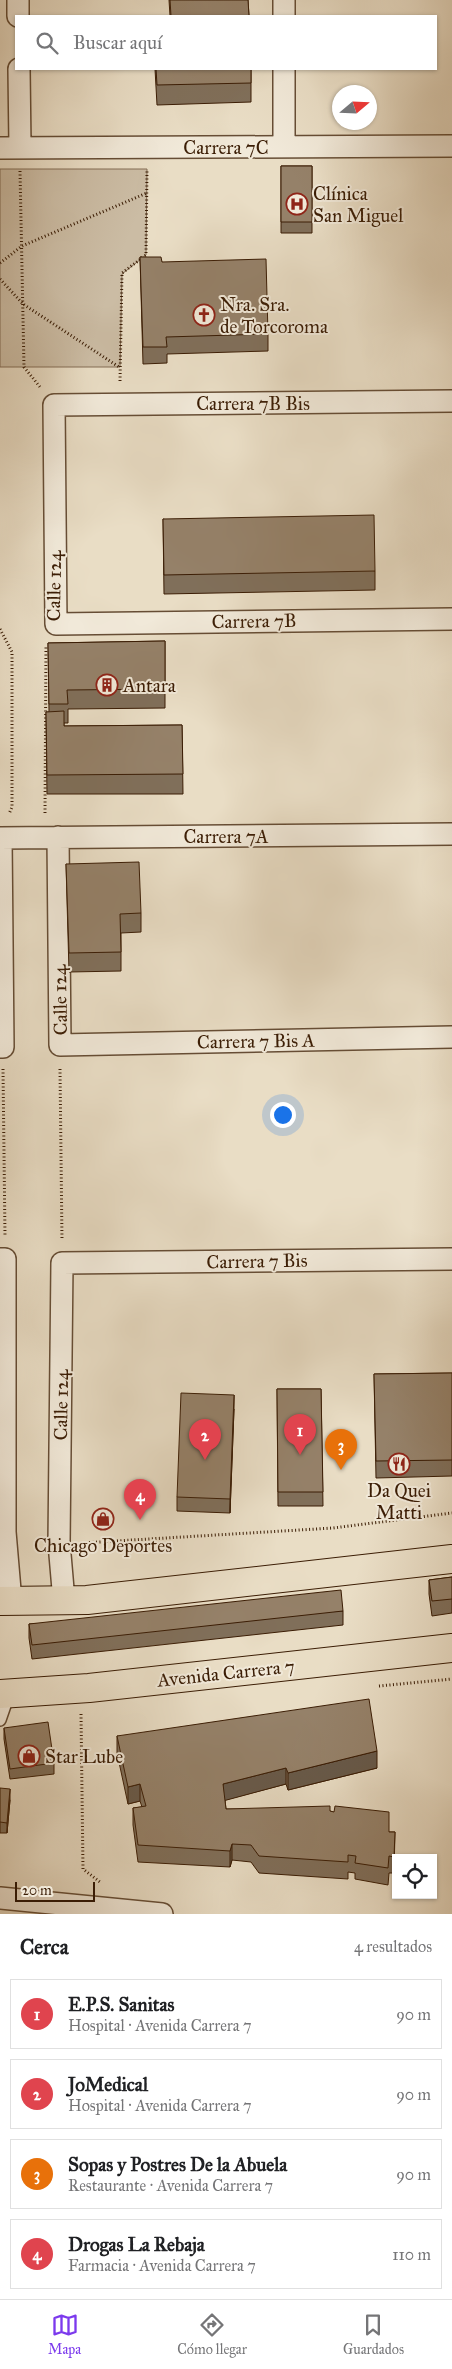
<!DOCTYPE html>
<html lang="es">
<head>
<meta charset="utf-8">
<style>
	body { margin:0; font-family:"IM FELL Great Primer",serif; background:#f6f6f6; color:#202124 }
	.controls { position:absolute; right:15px; bottom:15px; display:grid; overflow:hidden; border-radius:0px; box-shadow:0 1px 4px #0004 }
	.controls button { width:45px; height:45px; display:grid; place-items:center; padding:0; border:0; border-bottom:1px solid #e0e0e0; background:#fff; color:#202124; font:25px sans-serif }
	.compass { position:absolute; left:332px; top:85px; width:45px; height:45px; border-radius:50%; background:#fff; box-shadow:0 1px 4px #0004; rotate:71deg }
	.scale { position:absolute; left:15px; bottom:12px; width:80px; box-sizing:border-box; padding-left:5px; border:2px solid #3b1d05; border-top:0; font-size:14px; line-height:18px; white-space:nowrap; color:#3b1d05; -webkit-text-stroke:4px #f1e9d9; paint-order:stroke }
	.you { position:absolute; left:282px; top:1114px; width:18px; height:18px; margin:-12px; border:4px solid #fff; border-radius:50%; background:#1a73e8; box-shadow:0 0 0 8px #1a73e833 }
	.badge { display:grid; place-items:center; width:32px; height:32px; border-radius:50%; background:#7c3aed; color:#fff; font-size:16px; font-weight:700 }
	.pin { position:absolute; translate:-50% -41px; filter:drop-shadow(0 1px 2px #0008) }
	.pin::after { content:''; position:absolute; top:26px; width:18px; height:15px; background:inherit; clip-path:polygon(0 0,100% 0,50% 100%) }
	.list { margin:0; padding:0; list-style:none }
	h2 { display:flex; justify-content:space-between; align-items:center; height:65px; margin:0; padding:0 20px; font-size:21px }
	h2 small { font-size:16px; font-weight:400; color:#757577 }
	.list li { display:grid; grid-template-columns:32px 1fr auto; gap:15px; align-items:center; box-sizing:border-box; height:70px; margin:0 10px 10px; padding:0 10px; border:1px solid #e0e0e0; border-radius:0px }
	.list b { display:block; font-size:19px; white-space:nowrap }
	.list p { margin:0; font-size:16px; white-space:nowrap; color:#757577 }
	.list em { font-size:16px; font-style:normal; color:#757577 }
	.icon { flex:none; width:28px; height:28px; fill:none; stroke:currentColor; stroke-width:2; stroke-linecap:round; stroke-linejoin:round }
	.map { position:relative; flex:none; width:452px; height:1914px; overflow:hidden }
	.search { position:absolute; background:#fff; box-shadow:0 1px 4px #0004; left:15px; right:15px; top:15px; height:55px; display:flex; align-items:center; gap:12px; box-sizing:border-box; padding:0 18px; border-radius:0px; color:#757577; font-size:19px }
	.sheet { height:385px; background:#fff }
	nav { display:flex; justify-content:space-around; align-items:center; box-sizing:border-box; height:70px; border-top:1px solid #e0e0e0; background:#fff; font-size:14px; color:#757577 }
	nav a { display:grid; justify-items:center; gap:2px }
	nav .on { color:#7c3aed }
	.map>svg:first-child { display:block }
</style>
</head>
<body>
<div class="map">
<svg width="452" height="1914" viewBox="0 0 452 1914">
	<rect width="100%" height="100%" fill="#e9ddc5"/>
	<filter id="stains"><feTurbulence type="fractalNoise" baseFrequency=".004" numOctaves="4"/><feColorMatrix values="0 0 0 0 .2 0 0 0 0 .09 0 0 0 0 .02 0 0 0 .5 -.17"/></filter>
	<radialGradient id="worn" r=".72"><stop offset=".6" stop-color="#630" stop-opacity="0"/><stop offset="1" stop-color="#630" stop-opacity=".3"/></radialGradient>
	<path fill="#cbbca4" stroke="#836c54" d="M0,169H147L146,255L122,274L120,367H0Z"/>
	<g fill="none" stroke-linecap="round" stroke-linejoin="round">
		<g stroke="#664d35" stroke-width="14">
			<path id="lane" d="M0,1720L9,1694"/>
		</g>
		<g stroke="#664d35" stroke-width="24">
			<path id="street" d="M18,0V16
				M284,16V0
				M19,69L20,147
				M284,146V69
				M0,148L452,146
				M452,401L54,405L56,624L452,619
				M58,837L60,1045L452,1037
				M0,838L452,834
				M0,1047H3L1,838
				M0,1259H5V1532L11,1602
				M64,1601L59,1543L62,1263L452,1259
				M0,1898L162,1914"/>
		</g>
		<g stroke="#3b1d05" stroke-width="30">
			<path id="primary" d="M0,1601L87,1600L452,1559
				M0,1694L89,1688L452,1648"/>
		</g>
		<path stroke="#3b1d05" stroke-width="3" stroke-dasharray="1 2.5" stroke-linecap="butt" d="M20,171L24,367L40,387
			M0,263L22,246L147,193
			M0,279L23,304L119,367
			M120,381L122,273L146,255L147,170
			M0,629L12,652V807L9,814
			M45,813L46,645
			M3,1069L5,1236
			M60,1069L62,1240
			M82,1543L333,1528L452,1513
			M379,1686L452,1679
			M81,1714L83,1869L100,1882"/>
		<use href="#lane" stroke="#f1e9d9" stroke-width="11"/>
		<use href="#street" stroke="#f1e9d9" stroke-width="21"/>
		<use href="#primary" stroke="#e9ddc5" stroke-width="28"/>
	</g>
	<path fill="#806f5a" stroke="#3b1d05" d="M169,0H248L249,16H170Z
		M155,69H251V102L157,105Z
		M281,166H312V233H281Z
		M140,257L162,262L268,334V351L167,354V363L143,364Z
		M163,519L375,571V590L164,594Z
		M165,641V708L68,709V723H64V726L182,725L183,794H47L46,712H49L48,643Z
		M66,864L141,913V932L121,933V971L69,972Z
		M452,1373V1476L376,1478L374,1374Z
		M277,1389H321L323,1506H278Z
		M234,1409L230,1513L177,1511V1497Z
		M452,1577V1613L432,1616L429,1594V1580Z
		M343,1611V1625L32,1659L29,1638V1624Z
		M4,1728L54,1763V1774L10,1779L4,1739Z
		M117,1736L377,1768L288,1790L286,1784L225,1800L226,1809L330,1811L389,1832H395L394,1873H389L388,1885L355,1879V1873L348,1872V1879L259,1873L251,1862L232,1860L230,1867L138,1862L133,1825V1808L142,1807L140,1801L128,1804L117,1753Z
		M0,1788L10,1800L7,1833H0Z"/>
	<path fill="#685a4a" stroke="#3b1d05" d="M234,1395V1409L230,1513V1499Z
		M377,1751V1768L288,1790V1773Z
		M286,1768V1784L223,1801V1784Z
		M140,1784V1801L128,1804V1787Z
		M10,1789V1800L7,1833V1823Z
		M232,1844V1860L230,1867V1851Z"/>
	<path fill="#958169" stroke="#3b1d05" d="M170,0H248L249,16H171Z
		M156,69H251V83L157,85Z
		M281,166H312V222H281Z
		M140,257H161L162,262L266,259L268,334L166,337L167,347H143Z
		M374,515L375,571L164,575L163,519Z
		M165,641V689L67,690L68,704H49L48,643Z
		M64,711V726L182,725L183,774L47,775L46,712Z
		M139,862L141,913L120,914L121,952L69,953L66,864Z
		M452,1373V1460L376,1461L374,1374Z
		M277,1389H321L323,1492H278Z
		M181,1393L234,1395L230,1499L177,1497Z
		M452,1577V1599L432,1601L429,1580Z
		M341,1590L343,1611L32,1645L29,1624Z
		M369,1699L377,1751L288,1773L286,1768L223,1784L226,1809L330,1806V1811L334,1812L335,1806L389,1812V1832H395L394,1857L389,1856L388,1868L355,1863L356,1856L348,1855V1862L259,1856L251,1845L232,1844L230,1851L138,1845L133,1808L146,1806L140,1784L128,1787L117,1736Z
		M48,1722L54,1763L10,1769L4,1728Z
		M0,1788L10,1789L7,1823L0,1822Z"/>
	<defs>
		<g id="hospital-ring" transform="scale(1.125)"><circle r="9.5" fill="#f1e9d9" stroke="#8f2418" stroke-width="1.5"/><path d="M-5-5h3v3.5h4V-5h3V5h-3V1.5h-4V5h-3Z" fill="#8f2418"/></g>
		<g id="church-ring" transform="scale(1.125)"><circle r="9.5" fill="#f1e9d9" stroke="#8f2418" stroke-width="1.5"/><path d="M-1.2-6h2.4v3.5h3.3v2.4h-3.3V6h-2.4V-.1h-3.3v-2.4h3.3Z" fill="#8f2418"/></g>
		<g id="building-ring" transform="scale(1.125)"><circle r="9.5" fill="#f1e9d9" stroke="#8f2418" stroke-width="1.5"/><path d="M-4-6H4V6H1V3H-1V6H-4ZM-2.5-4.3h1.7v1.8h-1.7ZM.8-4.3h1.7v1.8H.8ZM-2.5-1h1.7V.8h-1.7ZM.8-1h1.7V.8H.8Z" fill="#8f2418"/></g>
		<g id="restaurant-ring" transform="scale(1.125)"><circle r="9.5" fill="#f1e9d9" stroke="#8f2418" stroke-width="1.5"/><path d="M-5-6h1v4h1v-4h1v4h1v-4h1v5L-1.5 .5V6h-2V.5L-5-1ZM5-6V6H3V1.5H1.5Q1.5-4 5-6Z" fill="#8f2418"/></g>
		<g id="shop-ring" transform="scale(1.125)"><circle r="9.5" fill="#f1e9d9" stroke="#8f2418" stroke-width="1.5"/><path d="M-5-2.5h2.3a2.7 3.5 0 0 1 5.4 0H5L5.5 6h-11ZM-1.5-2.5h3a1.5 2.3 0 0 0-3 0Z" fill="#8f2418"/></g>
	</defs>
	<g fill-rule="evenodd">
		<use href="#hospital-ring" x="297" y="204"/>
		<use href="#church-ring" x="204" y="315"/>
		<use href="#building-ring" x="107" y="685"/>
		<use href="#restaurant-ring" x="399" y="1464"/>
		<use href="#shop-ring" x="103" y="1519"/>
		<use href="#shop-ring" x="29" y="1756"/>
	</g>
	<g text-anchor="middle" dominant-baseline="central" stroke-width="4" stroke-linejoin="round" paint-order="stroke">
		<g font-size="19" fill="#3b1d05" stroke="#f1e9d9">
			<text x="226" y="147">Carrera 7C</text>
			<text x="253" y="403">Carrera 7B Bis</text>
			<text transform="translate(54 586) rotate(-89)">Calle 124</text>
			<text transform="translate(254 621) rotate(-1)">Carrera 7B</text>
			<text x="226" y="836">Carrera 7A</text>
			<text transform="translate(60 1000) rotate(-91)">Calle 124</text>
			<text transform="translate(256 1041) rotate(-1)">Carrera 7 Bis A</text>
			<text transform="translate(257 1261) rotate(-1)">Carrera 7 Bis</text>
			<text transform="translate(61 1405) rotate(-89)">Calle 124</text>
			<text transform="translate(226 1673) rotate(-6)">Avenida Carrera 7</text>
		</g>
		<g font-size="19" fill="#3b1d05" stroke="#f1e9d9" text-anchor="start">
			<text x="313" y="193">Clínica<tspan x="313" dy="22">San Miguel</tspan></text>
			<text x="220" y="304">Nra. Sra.<tspan x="220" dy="22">de Torcoroma</tspan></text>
			<text x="123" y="685">Antara</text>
			<text x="399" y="1490" text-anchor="middle">Da Quei<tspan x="399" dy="22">Matti</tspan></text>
			<text x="103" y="1545" text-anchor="middle">Chicago Deportes</text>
			<text x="45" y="1756">Star Lube</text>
		</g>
	</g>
	<rect width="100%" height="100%" filter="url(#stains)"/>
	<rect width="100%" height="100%" fill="url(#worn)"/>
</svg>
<div class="controls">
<button><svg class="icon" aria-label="locate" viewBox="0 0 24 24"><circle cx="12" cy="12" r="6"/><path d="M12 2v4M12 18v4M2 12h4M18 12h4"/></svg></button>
</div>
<svg class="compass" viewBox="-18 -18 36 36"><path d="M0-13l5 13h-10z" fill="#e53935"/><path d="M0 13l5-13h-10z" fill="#757577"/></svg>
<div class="scale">20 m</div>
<div class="you"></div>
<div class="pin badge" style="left:300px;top:1455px;background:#e0444e">1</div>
<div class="pin badge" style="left:205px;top:1460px;background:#e0444e">2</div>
<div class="pin badge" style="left:341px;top:1470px;background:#e8710a">3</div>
<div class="pin badge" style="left:140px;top:1520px;background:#e0444e">4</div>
<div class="search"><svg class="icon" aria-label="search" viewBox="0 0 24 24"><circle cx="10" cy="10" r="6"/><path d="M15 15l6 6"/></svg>Buscar aquí</div>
</div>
<section class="sheet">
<h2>Cerca<small>4 resultados</small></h2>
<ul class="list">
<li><span class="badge" style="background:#e0444e">1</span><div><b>E.P.S. Sanitas</b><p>Hospital · Avenida Carrera 7</p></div><em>90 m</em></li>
<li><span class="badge" style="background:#e0444e">2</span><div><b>JoMedical</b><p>Hospital · Avenida Carrera 7</p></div><em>90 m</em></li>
<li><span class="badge" style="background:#e8710a">3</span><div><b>Sopas y Postres De la Abuela</b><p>Restaurante · Avenida Carrera 7</p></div><em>90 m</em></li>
<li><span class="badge" style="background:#e0444e">4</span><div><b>Drogas La Rebaja</b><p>Farmacia · Avenida Carrera 7</p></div><em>110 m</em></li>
</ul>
</section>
<nav>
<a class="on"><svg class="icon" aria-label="map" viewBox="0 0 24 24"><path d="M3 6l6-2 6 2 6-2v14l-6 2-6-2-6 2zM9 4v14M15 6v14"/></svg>Mapa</a>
<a><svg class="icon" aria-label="directions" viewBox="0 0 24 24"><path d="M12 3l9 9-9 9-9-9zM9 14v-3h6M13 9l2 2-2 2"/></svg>Cómo llegar</a>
<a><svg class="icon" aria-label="saved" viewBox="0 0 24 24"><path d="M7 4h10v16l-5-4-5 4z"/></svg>Guardados</a>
</nav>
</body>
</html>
